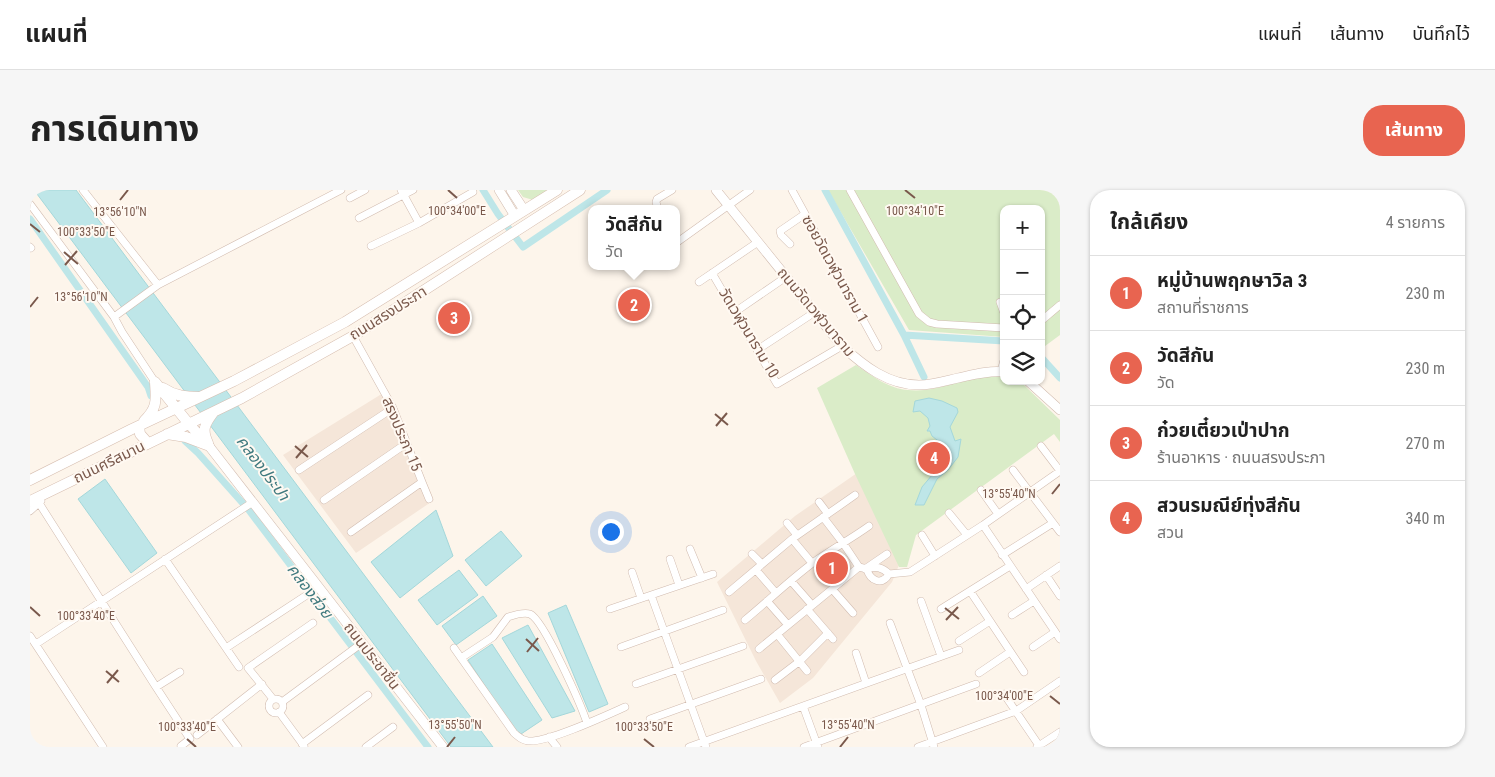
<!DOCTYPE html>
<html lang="th">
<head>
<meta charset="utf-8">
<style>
	body { margin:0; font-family:"Roboto Condensed","Noto Sans Thai",sans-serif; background:#f6f6f6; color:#222 }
	.controls { position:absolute; right:15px; top:15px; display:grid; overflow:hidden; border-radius:10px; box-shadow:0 1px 4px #0004 }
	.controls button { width:45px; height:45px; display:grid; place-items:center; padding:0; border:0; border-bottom:1px solid #e0e0e0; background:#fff; color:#222; font:25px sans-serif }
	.you { position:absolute; left:580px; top:341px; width:18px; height:18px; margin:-12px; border:4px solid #fff; border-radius:50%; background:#1a73e8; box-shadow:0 0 0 8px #1a73e833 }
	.badge { display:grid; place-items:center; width:32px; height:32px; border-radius:50%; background:#e86450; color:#fff; font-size:16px; font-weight:700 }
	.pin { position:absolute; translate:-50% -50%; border:2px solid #fff; box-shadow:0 1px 5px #0006 }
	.popup { position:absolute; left:558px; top:15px; width:92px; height:65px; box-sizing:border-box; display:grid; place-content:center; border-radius:10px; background:#fff; filter:drop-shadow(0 1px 4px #0005); font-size:16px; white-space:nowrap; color:#767676 }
	.popup b { font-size:19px; color:#222 }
	.popup::after { content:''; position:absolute; left:50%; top:100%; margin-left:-10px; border:10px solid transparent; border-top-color:#fff }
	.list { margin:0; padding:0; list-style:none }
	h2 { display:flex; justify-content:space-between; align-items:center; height:65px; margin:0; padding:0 20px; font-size:21px }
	h2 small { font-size:16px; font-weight:400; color:#767676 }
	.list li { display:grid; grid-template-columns:32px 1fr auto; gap:15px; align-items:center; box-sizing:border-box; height:75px; padding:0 20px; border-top:1px solid #e0e0e0 }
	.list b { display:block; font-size:19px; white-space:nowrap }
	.list p { margin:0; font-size:16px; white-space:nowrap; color:#767676 }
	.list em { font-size:16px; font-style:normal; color:#767676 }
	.icon { flex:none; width:28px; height:28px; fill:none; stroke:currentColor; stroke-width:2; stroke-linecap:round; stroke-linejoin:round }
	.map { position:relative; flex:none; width:1030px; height:557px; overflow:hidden; border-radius:20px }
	header { display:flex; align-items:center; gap:30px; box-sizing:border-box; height:70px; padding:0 25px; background:#fff; border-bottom:1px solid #e0e0e0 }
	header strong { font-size:24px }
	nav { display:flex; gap:28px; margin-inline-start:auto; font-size:18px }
	.intro { display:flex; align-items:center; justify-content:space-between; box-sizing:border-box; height:120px; padding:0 30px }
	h1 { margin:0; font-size:35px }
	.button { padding:12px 22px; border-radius:20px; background:#e86450; color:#fff; font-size:18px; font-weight:700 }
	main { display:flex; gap:30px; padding:0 30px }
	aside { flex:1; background:#fff; border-radius:20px; box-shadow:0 1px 4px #0004 }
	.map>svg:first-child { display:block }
</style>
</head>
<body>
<header>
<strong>แผนที่</strong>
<nav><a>แผนที่</a><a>เส้นทาง</a><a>บันทึกไว้</a></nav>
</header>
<div class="intro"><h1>การเดินทาง</h1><a class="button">เส้นทาง</a></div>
<main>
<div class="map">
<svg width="1030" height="557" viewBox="0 0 1030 557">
	<rect width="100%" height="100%" fill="#fdf5eb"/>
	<path fill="#f5e6d9" d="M358,200L404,310L326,363L253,265Z
		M827,283L869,375L862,392L783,488L750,513L726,471L687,392L765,326Z"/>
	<path fill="#daecc8" d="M488,0H520L503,10L493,7Z
		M798,0H1030V145L1011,159V19H974V147L879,140Z
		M826,175C841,185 859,199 878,200C904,203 929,190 954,186C961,185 967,186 974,185V191H990L1030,230V252L1024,244L886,345L877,377H869L825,284L787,198Z"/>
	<path fill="#bee6e8" stroke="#a4d7da" d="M4,0H46L463,557H421Z
		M899,208L912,211L927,218L928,222L920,237L925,251L931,249L928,267L918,280L907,289L894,315H885L892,297L913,272L916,257L902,246L900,241H897L900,236L898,228L890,221L883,222L885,211Z
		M75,289L127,363L101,383L48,309Z
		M406,320L423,366L370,408L341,372Z
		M471,341L492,366L456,396L435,370Z
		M429,380L448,405L407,435L388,410Z
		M453,406L467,426L426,455L412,436Z
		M536,415L578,514L559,522L518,423Z
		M498,435L545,521L522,528L472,448Z
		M462,454L512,530L488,546L438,470Z"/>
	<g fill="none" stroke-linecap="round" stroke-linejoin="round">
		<path stroke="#bee6e8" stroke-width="7" d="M453,0L468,24L493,57L577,0
			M795,0L874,145L974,151
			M0,29L118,197L121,206
			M874,145L894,187
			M1011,167L1030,188
			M155,251L168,263L218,319L398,557"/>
		<g stroke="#d1bbaf" stroke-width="8">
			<path id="minor" d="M53,0L128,95
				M371,0L389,33L443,2
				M762,0L848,157
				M820,0L889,124L899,132L907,134L974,138
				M320,8L335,0
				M0,14L84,127L92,142L125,192
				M628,19L626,12L627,9L642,0
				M329,28L383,0
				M646,53L720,0
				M760,54L751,45L750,41L775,24
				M341,56L389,33
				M0,57L1,58
				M682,83L747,194L812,156
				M669,92L728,52
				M970,112L974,123
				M705,122L756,87
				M84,127L128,95L311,0
				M1011,131L1030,115
				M727,160L785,122
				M971,181L974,170
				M269,280L363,218
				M983,280L1030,342
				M392,292L399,309
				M951,300L968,324
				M294,310L377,253
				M789,312L798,324
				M9,313L126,497L150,482
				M0,321L11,311
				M919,323L937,345
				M793,327L813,353L829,377
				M757,333L767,345
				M953,335L1030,449
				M321,342L392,292L363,218L323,146
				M892,345L905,366
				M762,349L782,373
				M660,359L672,388
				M722,364L732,374
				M972,365L1023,333
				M135,369L209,477
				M640,369L649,395
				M835,379L857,364
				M837,379C846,376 852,377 859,384
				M726,380L746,403
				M602,382L611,408
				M1016,385L1030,406
				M761,391L782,415
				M802,399L823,423
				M996,399L1030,376
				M940,401L994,482
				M699,402L762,349L825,305
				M621,405L676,557
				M737,411L758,435
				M891,411L911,466
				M580,419L683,384
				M777,419L803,449
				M911,419L980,376
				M982,425L1004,411
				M715,430C738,411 760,390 784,372C802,359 821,349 839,336
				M860,433L891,515L904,557
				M747,444L777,481
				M0,446L73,557
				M929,451L960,431
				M6,454L223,312
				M591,457L693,420
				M1003,457L1025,442
				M196,458L289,397
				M424,458L484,543C489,547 491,550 498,551C517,553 575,526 595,517
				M729,459L829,377L837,379C840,391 852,396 859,384L880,382L953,335L1030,281L1011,256
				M826,463L836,493
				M431,468L463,447L478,427C484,425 494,422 500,424C514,430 551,515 557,533
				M949,483L980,462
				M745,490L770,471L798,443
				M606,494L713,456
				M126,497L160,549L151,556
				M974,504L1010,557
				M239 516a7 7 0 1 1 14 0a7 7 0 1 1-14 0Z
				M243,509L218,478L283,433
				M252,512L332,453
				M773,516L788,557
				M249,522L274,556
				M187,529L208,557
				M620,529L731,489
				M167,545L232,494
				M519,547L527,557
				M272,554L338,505
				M336,557L363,537
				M659,557L929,460
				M774,557L946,494
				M888,557L986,521L1030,491
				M1007,557L1030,542"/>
		</g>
		<g stroke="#d1bbaf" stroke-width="10">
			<path id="tertiary" d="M469,0L485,26
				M481,0L494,20
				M686,0L812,156C834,176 858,195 889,195C902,195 915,191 928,188C942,185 959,180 974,182
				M998,191L1030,220
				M179,256L413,557"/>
		</g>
		<g stroke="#d6bdaf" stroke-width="11">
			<path id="secondary" d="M125,192L159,234L179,256
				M133,198C145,206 156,207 169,207
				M114,231C128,217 126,210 125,192
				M109,236L110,244L118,253
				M137,244L156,247L177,255
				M178,253C172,240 174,235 183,223
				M0,290L102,239L204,191L315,132L527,0
				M0,311L212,208L323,146L550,0"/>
		</g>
		<use href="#minor" stroke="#fff" stroke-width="7"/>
		<use href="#tertiary" stroke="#fff" stroke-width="9"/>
		<use href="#secondary" stroke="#fff" stroke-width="10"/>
	</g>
	<path fill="none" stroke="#7a594c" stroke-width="2" d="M418,0L427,8M875,0L885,8M90,10L98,0M0,34L10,42M34,62L48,74M35,75L47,61M0,117L8,107M685,224L698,235M686,236L697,223M265,256L278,267M266,268L277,255M1022,304L1030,294M0,417L10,426M915,418L929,429M916,430L928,417M496,449L509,461M497,462L508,448M76,481L89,492M77,493L88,480M1020,506L1030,514M157,549L166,557M614,549L624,557M417,557L425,547M810,557L818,547"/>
	<g text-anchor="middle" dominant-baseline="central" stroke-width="4" stroke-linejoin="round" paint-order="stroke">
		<g font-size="15" fill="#7a594c" stroke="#fff9f2">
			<text transform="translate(805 79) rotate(61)">ซอยวัดเวฬุวนาราม 1</text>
			<text transform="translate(786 122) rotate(50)">ถนนวัดเวฬุวนาราม</text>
			<text transform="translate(358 123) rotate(-32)">ถนนสรงประภา</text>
			<text transform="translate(719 143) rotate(59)">วัดเวฬุวนาราม 10</text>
			<text transform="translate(372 244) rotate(67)">สรงประภา 15</text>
			<text transform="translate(79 272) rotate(-26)">ถนนศรีสมาน</text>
			<text transform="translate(342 466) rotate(52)">ถนนประชาชื่น</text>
		</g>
		<g font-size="16" font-style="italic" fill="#3f797e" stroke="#fff9f2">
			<text transform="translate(233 278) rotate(53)">คลองประปา</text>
			<text transform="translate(280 401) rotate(53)">คลองส่วย</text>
		</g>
	</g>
	<g font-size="12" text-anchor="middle" fill="#7a594c" stroke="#fff9f2" stroke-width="4" stroke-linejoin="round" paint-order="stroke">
		<text x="885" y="25">100°34'10"E</text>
		<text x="427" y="25">100°34'00"E</text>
		<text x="90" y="26">13°56'10"N</text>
		<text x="56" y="46">100°33'50"E</text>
		<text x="51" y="111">13°56'10"N</text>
		<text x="979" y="308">13°55'40"N</text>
		<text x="56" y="430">100°33'40"E</text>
		<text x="974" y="510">100°34'00"E</text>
		<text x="425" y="539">13°55'50"N</text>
		<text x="818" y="539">13°55'40"N</text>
		<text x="157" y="541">100°33'40"E</text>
		<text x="614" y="541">100°33'50"E</text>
	</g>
</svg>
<div class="controls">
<button>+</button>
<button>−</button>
<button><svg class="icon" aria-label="locate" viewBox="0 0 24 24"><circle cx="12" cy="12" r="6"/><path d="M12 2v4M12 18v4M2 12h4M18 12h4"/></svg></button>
<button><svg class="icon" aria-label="layers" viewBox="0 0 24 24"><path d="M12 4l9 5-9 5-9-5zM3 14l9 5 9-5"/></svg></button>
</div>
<div class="you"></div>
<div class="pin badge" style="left:802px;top:378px">1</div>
<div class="pin badge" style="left:604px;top:115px">2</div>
<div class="popup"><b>วัดสีกัน</b>วัด</div>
<div class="pin badge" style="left:424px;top:128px">3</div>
<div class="pin badge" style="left:904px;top:268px">4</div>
</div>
<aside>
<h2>ใกล้เคียง<small>4 รายการ</small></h2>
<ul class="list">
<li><span class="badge">1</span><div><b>หมู่บ้านพฤกษาวิล 3</b><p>สถานที่ราชการ</p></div><em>230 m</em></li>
<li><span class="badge">2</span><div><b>วัดสีกัน</b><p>วัด</p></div><em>230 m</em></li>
<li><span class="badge">3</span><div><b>ก๋วยเตี๋ยวเป่าปาก</b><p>ร้านอาหาร · ถนนสรงประภา</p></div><em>270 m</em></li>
<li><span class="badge">4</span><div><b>สวนรมณีย์ทุ่งสีกัน</b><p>สวน</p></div><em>340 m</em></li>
</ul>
</aside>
</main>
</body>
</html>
